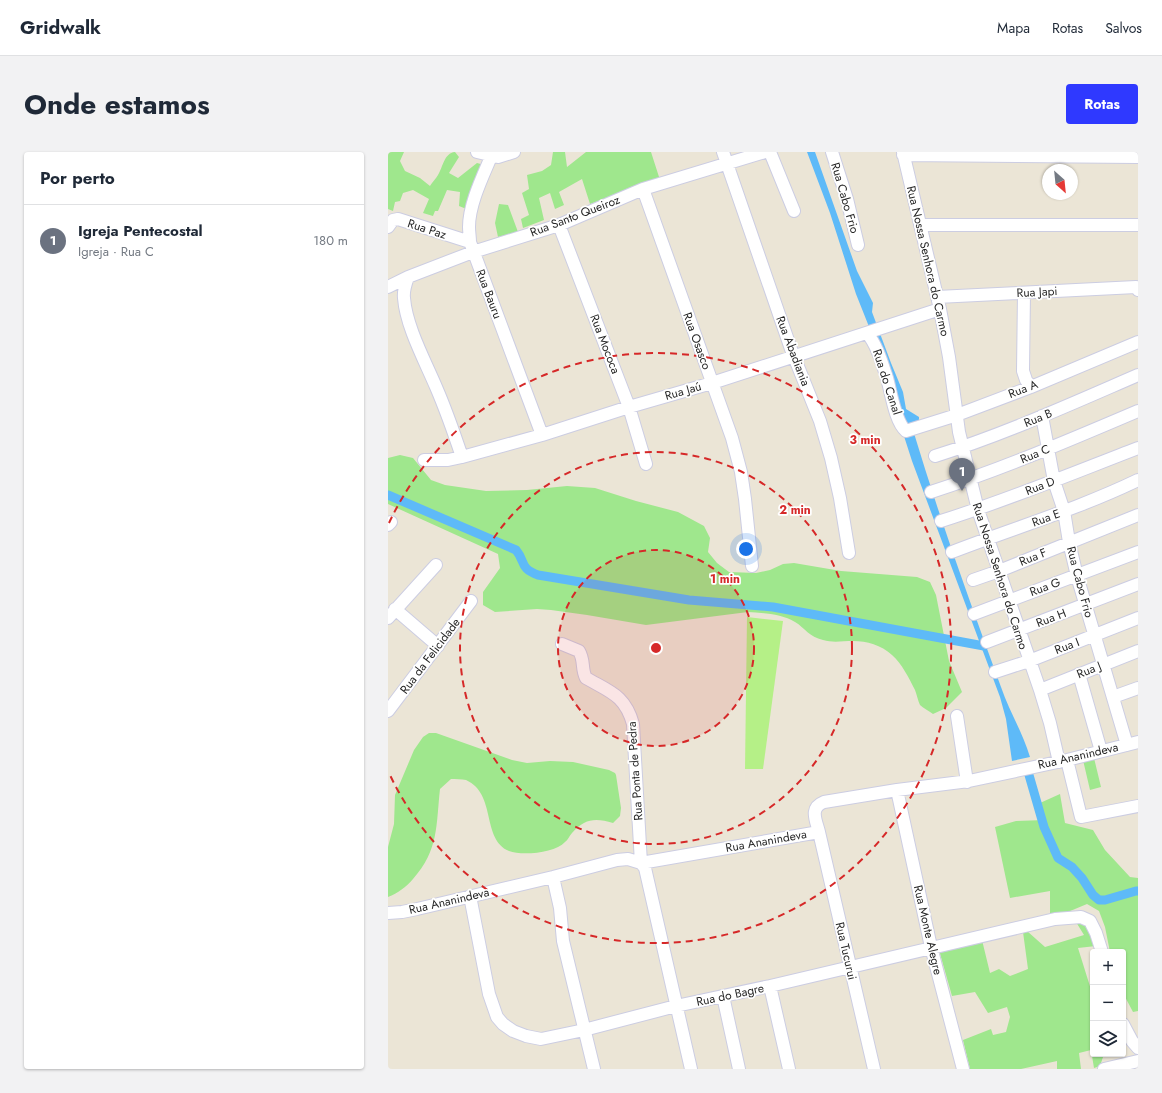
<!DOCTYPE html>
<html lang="pt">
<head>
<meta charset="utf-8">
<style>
	body { margin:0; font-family:Jost,sans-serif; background:#f2f2f3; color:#1f2937 }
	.controls { position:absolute; right:12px; bottom:12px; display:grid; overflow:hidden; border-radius:4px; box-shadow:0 1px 3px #0004 }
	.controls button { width:36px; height:36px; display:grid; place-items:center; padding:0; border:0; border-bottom:1px solid #e0e1e3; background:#fff; color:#1f2937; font:20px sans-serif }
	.compass { position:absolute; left:654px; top:12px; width:36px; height:36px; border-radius:50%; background:#fff; box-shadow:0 1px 3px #0004; rotate:153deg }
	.you { position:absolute; left:358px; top:397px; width:14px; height:14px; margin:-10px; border:3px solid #fff; border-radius:50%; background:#1a73e8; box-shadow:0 0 0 6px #1a73e833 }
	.badge { display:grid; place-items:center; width:26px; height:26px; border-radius:50%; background:#2f39ff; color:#fff; font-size:13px; font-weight:700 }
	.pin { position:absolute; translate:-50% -33px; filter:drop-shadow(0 1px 2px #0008) }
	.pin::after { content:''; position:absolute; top:21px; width:14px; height:12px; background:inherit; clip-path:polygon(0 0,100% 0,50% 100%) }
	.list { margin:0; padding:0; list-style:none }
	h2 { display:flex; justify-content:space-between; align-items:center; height:52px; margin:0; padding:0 16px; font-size:17px }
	h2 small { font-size:13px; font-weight:400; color:#747a83 }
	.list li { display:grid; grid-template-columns:26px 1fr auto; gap:12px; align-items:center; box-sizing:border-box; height:72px; padding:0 16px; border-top:1px solid #e0e1e3 }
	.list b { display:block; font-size:15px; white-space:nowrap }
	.list p { margin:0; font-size:13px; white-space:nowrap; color:#747a83 }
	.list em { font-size:13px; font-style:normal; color:#747a83 }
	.icon { flex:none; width:22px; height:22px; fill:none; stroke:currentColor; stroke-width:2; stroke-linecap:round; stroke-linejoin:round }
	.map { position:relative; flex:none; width:750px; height:917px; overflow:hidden; border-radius:4px }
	header { display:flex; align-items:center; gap:24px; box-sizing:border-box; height:56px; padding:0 20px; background:#fff; border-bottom:1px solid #e0e1e3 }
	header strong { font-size:19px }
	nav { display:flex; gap:22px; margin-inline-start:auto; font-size:14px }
	.intro { display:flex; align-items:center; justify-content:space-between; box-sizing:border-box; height:96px; padding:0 24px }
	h1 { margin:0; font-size:28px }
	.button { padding:10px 18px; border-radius:4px; background:#2f39ff; color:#fff; font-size:14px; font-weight:700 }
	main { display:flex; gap:24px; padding:0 24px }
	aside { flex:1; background:#fff; border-radius:4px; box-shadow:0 1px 3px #0004 }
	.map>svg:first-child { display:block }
</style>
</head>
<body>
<header>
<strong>Gridwalk</strong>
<nav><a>Mapa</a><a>Rotas</a><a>Salvos</a></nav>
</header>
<div class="intro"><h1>Onde estamos</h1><a class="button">Rotas</a></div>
<main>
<aside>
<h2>Por perto<small></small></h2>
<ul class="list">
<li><span class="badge" style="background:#6b7280">1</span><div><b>Igreja Pentecostal</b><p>Igreja · Rua C</p></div><em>180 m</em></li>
</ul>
</aside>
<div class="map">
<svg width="750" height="917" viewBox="0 0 750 917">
	<rect width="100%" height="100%" fill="#ebe5d6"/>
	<path fill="#9fe78d" d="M0,0H16L12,9L17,19L32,26L42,34C44,30 48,27 50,23C55,15 56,1 67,0L71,5L61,21L70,26L89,11L96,13L81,58L71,54L72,40L59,38L50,59H47L45,64L35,61L41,47L25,38L15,41L12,49L7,50L5,59L0,57Z
		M165,0H177L179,15L198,0H263L272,28L202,52L194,27L171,40L176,53L167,57L162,41L151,46L156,68L135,76L133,67L141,63L134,41L141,37L139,23L154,19L163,13Z
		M111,52L120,53L130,80L110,85L107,71Z
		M12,303L25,306L43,328L57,333L98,339L139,338L179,334L207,336L248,349L290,360L316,374L322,386L320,400L329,411L341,420L368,421L382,418L395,412L406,411L453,419L529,425L542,430L548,443L561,509L574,540L558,556L545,562C541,559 535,556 532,553C530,549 529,543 527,538C521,526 514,512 504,503C493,493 479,489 465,489C454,489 445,491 435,488C421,485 417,476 407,470C394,462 375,461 360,460L258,473L199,463L163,458L149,457L107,460L95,453V440L112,416L110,402L0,352V306Z
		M41,581H48L124,608L139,611L162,609L185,610L221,618L227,621L228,623L233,656L232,664L225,671C208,666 197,666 184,681C181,684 180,688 177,690C167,701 134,704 121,699C93,687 109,642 78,628C74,627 67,627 63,627L52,637C48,673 51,698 25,727C18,735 10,741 0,745V695L6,672L7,643L26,598L35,585Z
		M706,606L713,635L702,638L695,608Z
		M672,642L677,671L705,678L717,698L742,725L750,726V859L745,860L735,841V800H722L717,775L711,759L699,752L675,762L662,761V739L622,746L607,675L628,669L657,668L652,651Z
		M688,770C703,773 703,781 708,794L690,796L705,844V902H716L712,914L706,916L703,898L691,901L693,917H669V909L633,917H582L575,888L603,877L605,883L618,880L622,865L619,855L600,861L587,840L564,844L551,798L594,788L602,821L611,817L622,824L640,817L635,780L639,779L657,795L696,783Z"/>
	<path fill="#b5f087" d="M359,465L395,469L375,617H357Z"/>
	<path fill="#5ebaf8" d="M419,0H427L469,119L485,151L484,160L503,211L515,240L518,257L531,265V273L525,278C551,365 582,450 613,535C621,559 635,581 642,605L624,609L618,567L612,545L524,309L514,278L501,225L468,142L442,61Z"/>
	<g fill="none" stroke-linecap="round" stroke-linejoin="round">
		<path stroke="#5ebaf8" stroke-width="9" d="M0,343L128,398C138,410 131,416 150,423L301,448L385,455L596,494
			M641,623L656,675L670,706L684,715L694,726L705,743L711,748H717L748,739H750"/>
		<g stroke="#cccde2" stroke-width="14">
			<path id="minor" d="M89,0L110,5L126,0
				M105,0C96,22 81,51 81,75C81,80 82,85 82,90L154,283
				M335,0L403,197L432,269L443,306L452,346L461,401
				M382,0L406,59
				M444,0L459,47L470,93
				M515,0L552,157L561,205L571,280L590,358L652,538L662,571L671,610
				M515,3L750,5
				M255,37L344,286L353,320L357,347L364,414
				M171,73L241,255L258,312
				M532,73H750
				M0,75L5,68L10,67L82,90
				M20,125C18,131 15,138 16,146C18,174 37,209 48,235C58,258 66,281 74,305
				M0,135L20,125L85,100L171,73L255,37L377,0
				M636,141L635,219L638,228L643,235
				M549,145L748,135L750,138
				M479,181C489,193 494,211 499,226C503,240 507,270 518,279L569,263L643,235L750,190
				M654,264L666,329L676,359L681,390L689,424L739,593
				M547,304C617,282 683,252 750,223
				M36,308H60L74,305L154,283L241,255L324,231L552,157
				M543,340C614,317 682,288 750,259
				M553,369C620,348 685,321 750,296
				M0,373L3,370
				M564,400C626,376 690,357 750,328
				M585,428L611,419L750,363
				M7,457L50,494
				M586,462L750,400
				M0,466L48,413
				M599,490L750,432
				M174,492L191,499C197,509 193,517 198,526C222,540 237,543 245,572L253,711L257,716L303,917
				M607,520L641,509L750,466
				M691,522L713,599
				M652,538L750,499
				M725,545L750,536
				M0,559L83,449
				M569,564L579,630
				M679,608L693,665L750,654
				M509,638L543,795L575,917
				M431,680L486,917
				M165,725L172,756L175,789L206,917
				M82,744L101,842L109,865L115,872L125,879L138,884L153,887L196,878L288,854L382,834L667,767L693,765L702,769L708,781L714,800
				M0,761L14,760L29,757L165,725L229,708L240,707L253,711L431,680C428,668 421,656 436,650L509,638L581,629L679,608L750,590
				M382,834L401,917
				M335,844L351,917
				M735,872L744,889L750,896
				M716,917L750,909"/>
		</g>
		<use href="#minor" stroke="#fff" stroke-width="12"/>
	</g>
	<circle cx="268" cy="496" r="98" fill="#d62828" fill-opacity=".12"/>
	<g fill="none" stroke="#d62828" stroke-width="2" stroke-dasharray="7 5">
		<circle cx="268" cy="496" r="98"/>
		<circle cx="268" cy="496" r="196"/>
		<path d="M1 371A295 295 0 1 1 1 621"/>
	</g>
	<g text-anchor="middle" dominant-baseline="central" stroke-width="3.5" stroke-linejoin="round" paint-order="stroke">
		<g font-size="12" fill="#272727" stroke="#fff">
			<text transform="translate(457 46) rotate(74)">Rua Cabo Frio</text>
			<text transform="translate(187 64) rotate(-21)">Rua Santo Queiroz</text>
			<text transform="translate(39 77) rotate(18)">Rua Paz</text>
			<text transform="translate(540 109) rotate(77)">Rua Nossa Senhora do Carmo</text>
			<text transform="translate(649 140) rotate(-3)">Rua Japi</text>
			<text transform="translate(101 142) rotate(69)">Rua Bauru</text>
			<text transform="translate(309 189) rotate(70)">Rua Osasco</text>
			<text transform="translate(217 192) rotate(69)">Rua Mococa</text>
			<text transform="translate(405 199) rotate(69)">Rua Abadiania</text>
			<text transform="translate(499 230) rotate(72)">Rua do Canal</text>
			<text transform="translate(635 237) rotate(-21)">Rua A</text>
			<text transform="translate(295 239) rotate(-16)">Rua Jaú</text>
			<text transform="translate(650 266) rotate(-22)">Rua B</text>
			<text transform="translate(647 302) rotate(-22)">Rua C</text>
			<text transform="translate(652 334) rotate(-21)">Rua D</text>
			<text transform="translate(658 366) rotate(-20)">Rua E</text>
			<text transform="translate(645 405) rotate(-22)">Rua F</text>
			<text transform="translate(612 424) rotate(72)">Rua Nossa Senhora do Carmo</text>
			<text transform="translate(692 430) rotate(75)">Rua Cabo Frio</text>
			<text transform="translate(657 435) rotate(-20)">Rua G</text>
			<text transform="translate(663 466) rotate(-21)">Rua H</text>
			<text transform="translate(679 494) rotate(-21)">Rua I</text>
			<text transform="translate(42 504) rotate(-53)">Rua da Felicidade</text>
			<text transform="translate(701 518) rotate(-22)">Rua J</text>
			<text transform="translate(690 604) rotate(-13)">Rua Ananindeva</text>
			<text transform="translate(247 619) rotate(-94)">Rua Ponta de Pedra</text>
			<text transform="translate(378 689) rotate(-10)">Rua Ananindeva</text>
			<text transform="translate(61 749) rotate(-13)">Rua Ananindeva</text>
			<text transform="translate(540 778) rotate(77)">Rua Monte Alegre</text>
			<text transform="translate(458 799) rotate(77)">Rua Tucurui</text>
			<text transform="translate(342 843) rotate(-12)">Rua do Bagre</text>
		</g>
	</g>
	<circle cx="268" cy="496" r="6" fill="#d62828" stroke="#fff" stroke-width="2"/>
	<g font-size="12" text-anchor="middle" font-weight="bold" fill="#d62828" stroke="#fff" stroke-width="3.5" stroke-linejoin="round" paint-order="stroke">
		<text x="477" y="292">3 min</text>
		<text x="407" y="362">2 min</text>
		<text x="337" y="431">1 min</text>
	</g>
</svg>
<div class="controls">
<button>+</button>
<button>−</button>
<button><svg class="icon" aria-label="layers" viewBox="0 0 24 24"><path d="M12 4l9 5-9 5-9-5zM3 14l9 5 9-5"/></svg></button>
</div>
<svg class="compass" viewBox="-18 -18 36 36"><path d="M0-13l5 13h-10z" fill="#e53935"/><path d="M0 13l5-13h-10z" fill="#747a83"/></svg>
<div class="you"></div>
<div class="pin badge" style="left:574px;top:339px;background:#6b7280">1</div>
</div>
</main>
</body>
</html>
